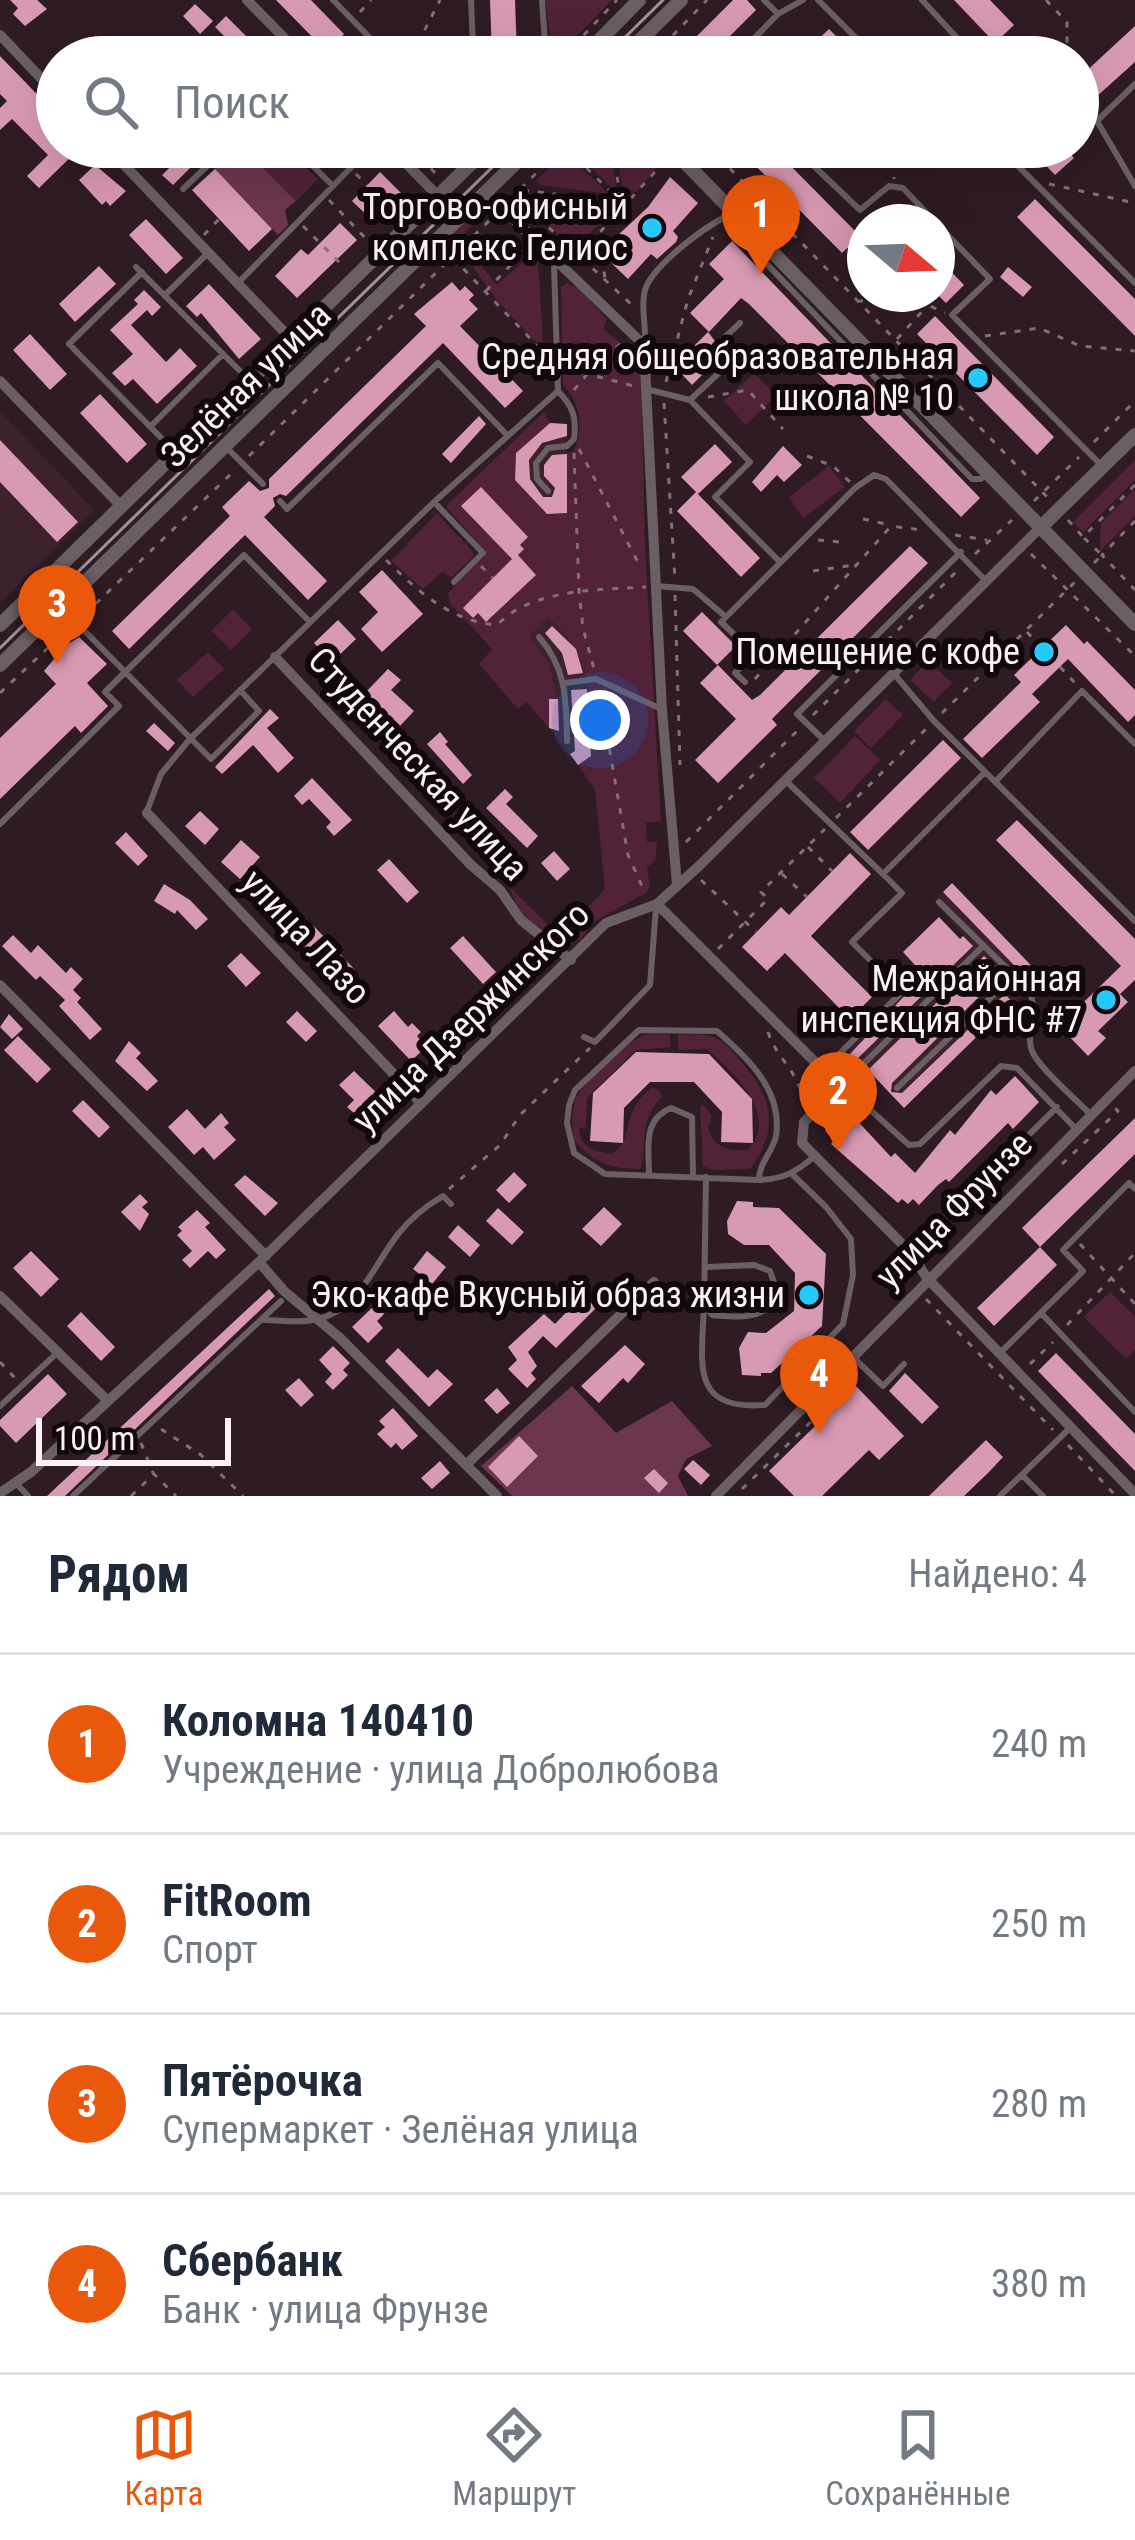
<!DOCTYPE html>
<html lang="ru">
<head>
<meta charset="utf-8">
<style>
	body { margin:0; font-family:"Roboto Condensed",sans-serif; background:#f6f6f7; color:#1f2937 }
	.compass { position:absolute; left:847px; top:204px; width:108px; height:108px; border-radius:50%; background:#fff; box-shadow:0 12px 48px #0002; rotate:109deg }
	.scale { position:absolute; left:36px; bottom:30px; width:195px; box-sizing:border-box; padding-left:12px; border:6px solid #fdf1f6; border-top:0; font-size:33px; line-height:42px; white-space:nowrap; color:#fdf1f6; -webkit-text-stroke:9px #11080c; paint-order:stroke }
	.you { position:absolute; left:600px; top:720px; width:42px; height:42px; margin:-30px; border:9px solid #fff; border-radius:50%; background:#1a73e8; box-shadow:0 0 0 18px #1a73e833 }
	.badge { display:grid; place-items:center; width:78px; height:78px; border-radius:50%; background:#ea580c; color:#fff; font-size:39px; font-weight:700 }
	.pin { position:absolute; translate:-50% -99px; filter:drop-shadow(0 3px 6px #0008) }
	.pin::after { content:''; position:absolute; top:63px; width:42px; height:36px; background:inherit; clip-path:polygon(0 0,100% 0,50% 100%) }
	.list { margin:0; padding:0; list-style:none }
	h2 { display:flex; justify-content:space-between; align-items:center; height:156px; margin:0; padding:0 48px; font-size:51px }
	h2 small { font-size:39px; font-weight:400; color:#747a83 }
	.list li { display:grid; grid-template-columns:78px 1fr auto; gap:36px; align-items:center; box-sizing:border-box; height:180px; padding:0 48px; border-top:3px solid #e0e1e3 }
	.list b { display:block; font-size:45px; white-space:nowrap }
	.list p { margin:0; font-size:39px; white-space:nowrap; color:#747a83 }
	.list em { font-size:39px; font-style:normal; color:#747a83 }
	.icon { flex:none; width:66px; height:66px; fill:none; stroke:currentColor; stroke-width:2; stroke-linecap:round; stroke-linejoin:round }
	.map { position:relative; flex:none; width:1135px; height:1496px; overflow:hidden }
	.search { position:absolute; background:#fff; box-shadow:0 12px 48px #0002; left:36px; right:36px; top:36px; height:132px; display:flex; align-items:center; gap:30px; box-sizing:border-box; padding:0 42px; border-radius:66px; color:#747a83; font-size:45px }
	.sheet { height:876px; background:#fff }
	nav { display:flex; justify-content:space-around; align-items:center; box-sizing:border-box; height:168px; border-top:3px solid #e0e1e3; background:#fff; font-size:33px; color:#747a83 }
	nav a { display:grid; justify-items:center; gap:6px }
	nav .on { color:#ea580c }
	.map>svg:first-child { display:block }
</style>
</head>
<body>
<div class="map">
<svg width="1135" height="1496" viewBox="0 0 1135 1496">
	<rect width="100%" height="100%" fill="#2f1b24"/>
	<path fill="#3d222e" d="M0,411L94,510L0,603Z
		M550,423L567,424V513L547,514L515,480L516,453Z
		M547,616L579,648L587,683L591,756L578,765L549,728V699L557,698L549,662L528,637Z
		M952,883L1047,982L1012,1002L904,1108L848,1051L964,936L934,901Z"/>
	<path fill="#512238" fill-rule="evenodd" d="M612,0L556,57H553L545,0Z
		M254,147H285L318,179L296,201L248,153Z
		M610,147L616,186L614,190L570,148Z
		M616,147H647L662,162L637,192L622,188Z
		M565,152L609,194L540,185L536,181Z
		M550,195L608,203L613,210L574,250L523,201L526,196Z
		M490,207L437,261L430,255L477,208Z
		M533,253L538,262L543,342H536L495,298L471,264L474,257L497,285Z
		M567,283L579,289L607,319L603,328L629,351L635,348L641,360L645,548L661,821L646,823L647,842H657L655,861L647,867L650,886L646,893L595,921L581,939L567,947C541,934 518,916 510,887L552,929L568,914L576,920L605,889L595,790L578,765L591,755C588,696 596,658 547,617L529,637L549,662L557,699L549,700V728L527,702L518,709L479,664L492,649L450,603L448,593L487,554L446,506L544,412L550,423L516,453L515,480L547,514L566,513L567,453L573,452C584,432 581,402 563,385L561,287ZM462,506L527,537L520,545L523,550L518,555L536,575L486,622L478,613L472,618L464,609L512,559Z
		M754,373L776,396L746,425L724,401Z
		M1135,460V480L1083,532L1073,522Z
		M829,466L845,487L803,518L789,497Z
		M1135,489V516L1100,551L1101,523Z
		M437,513L473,552V557L452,577L442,572L423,589L391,561Z
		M233,609L252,629L231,650L211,631Z
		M208,652L224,669L193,697L177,680Z
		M928,661L952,683L934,702L910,680Z
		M886,699L903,715L871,748L854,731Z
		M855,736L880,760L840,803L814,778Z
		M648,1034H670V1047L636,1050L587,1098L586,1127L579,1128C580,1149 595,1151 612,1154C636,1138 619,1114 651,1088L658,1089L662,1097C639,1119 647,1141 641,1169C612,1169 593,1163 574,1140C572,1128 571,1113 575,1101C582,1081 628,1039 648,1034Z
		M678,1034C690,1035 705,1033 716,1038C727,1043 736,1056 744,1065C773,1099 779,1131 750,1169L713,1170L703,1166L700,1107L704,1105L712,1117L708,1126C711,1146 728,1152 747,1150C782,1117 732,1071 707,1049L678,1050Z
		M1110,1292L1135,1317V1350L1126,1359L1084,1317Z"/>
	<path fill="#6c364f" d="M239,152L248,153L296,201L285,210L288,225L278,235L213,167Z
		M572,1386L616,1433L672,1401L712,1446L686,1459L678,1476L688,1496H512L481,1466Z"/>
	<path fill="#d899b3" d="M10,0H37L47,9L25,26L13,14L18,8Z
		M276,0H311L344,34L327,52Z
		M490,0H515L517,57H492Z
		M733,0H747L756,10L709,57H676Z
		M954,0H990L1014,25L995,43Z
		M195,4L213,21L200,34L183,16Z
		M226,16L252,42L241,53L215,27Z
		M1135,26V62L1095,98L1088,91L1092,87L1082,75Z
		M829,29L846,46L856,57H818L809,48Z
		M0,56L57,115V147H81L39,188L27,176L48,155L12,119L0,130V108L7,101L0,94Z
		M191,147H211L173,185L162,175Z
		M737,147H772L860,236L842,253Z
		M1028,147H1064L1074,158L1055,175Z
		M95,165L126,191L110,206L106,201L102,205L79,180Z
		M215,169L272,229L249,251L192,190Z
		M380,172L402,194L374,222L352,201Z
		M670,177L698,203L673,231L678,237L676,242L657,259L651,254L628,279L600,252L648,207Z
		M1035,199L1135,299V336L1017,217Z
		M886,206L902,222H869Z
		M146,219L183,258L166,274L129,235Z
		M340,223L357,240L297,298L275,276L301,249L308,255Z
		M732,241L980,498L961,517L749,304L741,298L709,332L690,313L724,279L709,264Z
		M937,257L964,285L946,303L937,294Z
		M99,266L116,284L75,322L59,304Z
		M1008,267L1032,287L1023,297L1000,277Z
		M452,282L460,291L465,286L474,295L469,300L478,309L460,326L523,391L505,408L443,343L286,496L280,494L273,498L275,506L264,517L327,581L308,600L245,535L129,649L112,631L230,516L222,507L249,481L260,491L269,488V479L426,326L414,314Z
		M209,284L261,339L239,359L201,313L197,317L186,306Z
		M144,290L161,307L152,316L147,310L131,325L166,362L180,348L197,366L157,404L133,379L125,386L112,373L133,354L110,330L138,304L134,300Z
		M935,316L1054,437L1037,455L917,334Z
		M708,332L724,353L692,385L674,366Z
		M30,334L67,374L50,390L13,350Z
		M100,394L147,444L127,463L80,413Z
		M479,416L486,424L451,463L442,454Z
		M550,423L567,424V436L542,443L529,460L530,479L543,497H552L555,488L544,476V465L552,455L567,454V513L547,514L515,480L516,453Z
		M0,440L78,522L57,542L0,482Z
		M715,444L732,462L698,494L681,477Z
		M783,446L802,465L784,482L777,475L761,492L752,482Z
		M481,487L528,537L520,545L524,549L518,555L536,575L486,622L478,613L473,618L463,608L512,559L461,506Z
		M696,492L760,558L741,577L677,511Z
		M910,546L928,563L772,719L777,725L718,783L695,760L736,719L700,683L718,665L752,700L760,695Z
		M382,570L423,614L382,652L361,629L378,612L359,592Z
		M702,612L736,646L717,665L683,631Z
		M338,620L356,639L332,662L314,643Z
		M1066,625L1084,644L1087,641L1135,690V715L1128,722L1068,659L1032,694L1040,702L982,758L963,739L1021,682L1014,675Z
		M552,626L576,649L583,673L568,675L562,653L545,633Z
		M79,637L107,664L87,683L108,706L81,733L75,726L0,799V738L56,684L44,671L65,646Z
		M388,669L401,680L391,690L414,711L400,726L365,693Z
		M587,689L591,756L578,765L570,754L575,751L571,690Z
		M549,699H558L559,731L549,728Z
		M270,709L279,718L267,728L294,758L278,773L253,745L222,774L215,767Z
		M154,723L175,743L168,751L146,731Z
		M440,732L448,742L445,744L472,775L463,784L427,744Z
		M943,740L961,758L868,850L850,832Z
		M312,778L352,820L334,836L326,827L331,822L309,799L302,805L294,796Z
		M505,789L513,797L506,804L538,836L527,848L486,808Z
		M200,811L219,829L205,845L185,826Z
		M1017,820L1135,939V980L1120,994L1128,1002L1098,1031L1106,1038L1088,1056L1059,1026L1121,966L996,840Z
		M126,832L148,856L138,866L115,843Z
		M241,840L260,857L240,879L221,862Z
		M554,851L570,869L557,881L541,863Z
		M850,853L871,874L811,936L872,997L850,1019L785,953L767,971L742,947L781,907L789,915Z
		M389,859L419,892L407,903L377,870Z
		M952,883L1047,982L1038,990L943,892Z
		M164,884L190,900L208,919L196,930L177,910L175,914L154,901Z
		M939,917L960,939L963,936L973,946L856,1060L850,1054L924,975L903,952Z
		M312,924L355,970L347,978L332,962L325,968L314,957L311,960L293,941Z
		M13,935L31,953L38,945L66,973L71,967L83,979L73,990L81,998L77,1002L102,1029L90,1040L59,1006L65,1000L40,976L36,980L2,946Z
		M463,936L496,972L483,984L450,948Z
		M241,953L261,973L246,987L227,966Z
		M984,956L1002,974L892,1083L891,1092L902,1093L1005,994L1012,1002L904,1108L868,1070Z
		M297,1011L317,1031L306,1042L286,1022Z
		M394,1011L408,1027L412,1023L421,1032L417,1036L426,1047L411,1061L378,1026Z
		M9,1014L23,1029L12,1039L0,1027Z
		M18,1036L51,1069L37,1083L4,1050Z
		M129,1041L141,1053L136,1058L158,1081L147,1091L115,1061Z
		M636,1052L709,1054L752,1099L753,1143L721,1142L722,1112L694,1082H650L624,1108L623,1143L590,1141L593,1093Z
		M354,1071L385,1101L370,1116L362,1108L356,1115L347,1107L354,1100L339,1085Z
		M1015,1076L1039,1102L1013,1129L1008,1123L949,1182L946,1179L938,1185L919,1205L913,1199L908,1204L902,1199L898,1203L831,1144L834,1140L825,1131L844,1112L850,1118L852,1115L891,1157L895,1153L915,1173L950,1130L955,1135L991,1090L996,1095Z
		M83,1100L110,1127L99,1138L72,1111Z
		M187,1109L205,1129L221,1113L229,1123L224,1127L236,1140L214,1160L203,1147L194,1155L168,1127Z
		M1135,1118V1154L1040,1247L1022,1228Z
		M514,1172L527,1185L509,1203L496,1190Z
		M245,1175L278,1203L265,1216L234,1185Z
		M140,1194L148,1202L142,1207L149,1214L140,1231L121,1212Z
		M737,1201L753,1202V1207L779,1208L826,1254L822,1326L771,1373H761V1376L742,1375L739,1348L748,1332L766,1333L794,1311L795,1273L769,1245H744L728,1234L727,1221Z
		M604,1207L622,1224L601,1246L582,1229Z
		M498,1208L524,1232L512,1245L486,1221Z
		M197,1210L210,1223L205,1227L226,1250L216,1259L208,1251L190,1268L182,1260L192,1251L177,1235L182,1231L178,1227Z
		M458,1225L480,1245L470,1257L448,1237Z
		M1040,1247L1057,1265L994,1326L977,1308Z
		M31,1251L59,1279L41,1297L13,1268Z
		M427,1251L446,1267L432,1284L413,1269Z
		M269,1289L275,1296L65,1496H47Z
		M583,1295L596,1308L556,1348L543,1336L528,1352L537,1366L531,1373L536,1379L527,1388L508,1369L517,1360L508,1347L544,1314L555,1324Z
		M375,1305L384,1314L377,1321L383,1328L368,1343L352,1327Z
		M81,1312L115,1347L101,1361L67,1326Z
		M625,1345L645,1364L628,1383L623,1378L599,1403L581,1386Z
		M333,1346L350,1363L343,1370L348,1375L333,1390L325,1382L332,1374L319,1360Z
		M398,1348L428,1378L437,1369L453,1384L429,1407L385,1361Z
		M1056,1353L1135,1434V1471L1038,1371Z
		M905,1373L939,1407L922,1424L889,1391Z
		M48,1374L67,1394L16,1443L0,1426V1420Z
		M299,1378L314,1395L301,1407L285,1390Z
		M856,1386L904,1436L879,1460L869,1450L822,1496H794L769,1471Z
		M497,1388L510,1403L497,1414L484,1400Z
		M393,1408L418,1436L402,1450L396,1443L391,1448L377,1434L385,1427L379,1421Z
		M519,1436L538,1456L507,1487L488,1467Z
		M986,1440L1003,1457L989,1472L964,1496H929Z
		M693,1460L710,1475L701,1485L684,1469Z
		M440,1461L450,1473L432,1489L421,1478Z
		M654,1469L668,1483L659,1493L644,1478Z"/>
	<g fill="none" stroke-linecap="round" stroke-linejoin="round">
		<path stroke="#817077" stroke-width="3" stroke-dasharray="6 9" stroke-linecap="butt" d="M1046,0L1067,22V57
			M360,12L371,0
			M967,41L1023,57
			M312,48L321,57
			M411,57L440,0
			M563,57L617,0
			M652,57L707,0
			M1078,99L1089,112
			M410,147L438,176
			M565,147L613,194L612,204L620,210
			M613,147L619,190
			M709,147L1050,500
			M893,147L894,179
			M356,174L367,185
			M1049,184L1135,203
			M523,190L609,201
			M613,194L623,192L629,200
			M516,197L632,305
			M510,199L563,147
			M329,200L372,245
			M752,211L772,214
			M303,226L343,266
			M204,235L219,219
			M592,245L602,258L605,279
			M580,254L665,161
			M453,258L546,355
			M486,291L525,250
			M857,301H919L945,313
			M985,336L1039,328L1080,346L1135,351
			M897,339L927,306
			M568,369L634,386
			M666,382L688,299L713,237
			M574,390L599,360L622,343
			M708,397L748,390L783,429
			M664,403L675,579
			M1094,442L1135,401
			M579,449L641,568
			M574,453L579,591L583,628L594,669
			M249,456L495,215
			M807,456L833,466L850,482
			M1034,501L1079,457
			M863,519L890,525
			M1068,520L1083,537
			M1135,521L1102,555L1135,590
			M955,535L987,540
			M818,540L840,542
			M975,554L1012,520
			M1031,554L1135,656
			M386,560C419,592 450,621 497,625C533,588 598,590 646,587
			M1094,563L1102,555L1083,537L1135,485
			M481,566L493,578
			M813,571L854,565
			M675,595L680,765
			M85,614L234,471
			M1027,632L1042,648
			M1060,667L1075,683
			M755,679L891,526L922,530
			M599,690L628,855L642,886
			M0,693L69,628
			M942,713L1077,580
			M813,715L959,569
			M836,818L927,728
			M686,842L798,730
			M808,847L832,871
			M782,874L807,897
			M701,880L756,932
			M718,949L768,899L761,892L825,829
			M768,1032C777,1060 800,1072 803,1102
			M1062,1164L1118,1111L1115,1108
			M449,1189L500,1145L520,1115L590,1048
			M1080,1244L1135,1304
			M926,1299L1053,1430
			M1067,1325L1135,1253
			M0,1362L15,1378
			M1030,1364L1053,1342
			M161,1429L201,1455L243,1496
			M141,1443L153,1473
			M1068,1445L1116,1496
			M742,1489L860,1374
			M131,1496L154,1474L176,1496"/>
		<path stroke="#6a5f63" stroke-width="6" d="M333,0L371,39L353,57
			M542,0L546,57
			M764,0L778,14
			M818,0L875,57
			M922,0L958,39L953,57
			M461,57L473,45L471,0
			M736,57L778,14L803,0
			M1135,84L1097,121L1135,186
			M294,147L333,186L371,147
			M794,147L860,210L889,186L903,188L935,222
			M999,147L1135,283
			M183,189L227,147
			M727,210L723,218L972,479H981L988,472
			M937,224L990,279L952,315L1100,464
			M136,267L248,379
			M142,272L69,344L174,451
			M239,282L333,186
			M165,295L209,252
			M645,342C646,324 639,298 648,283C661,260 701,230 723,218
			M646,389L690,400L750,462L715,497L780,562
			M690,400L737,356L722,340L740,323
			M150,427L223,354
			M228,449L263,484
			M548,491L537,479L536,463L548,448L567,446L574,439C577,417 573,407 558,391
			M280,501L287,509L438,363L508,436
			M434,502L483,553L454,582
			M656,586L693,589L726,617L721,622L754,653L735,673L745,682
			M63,609L211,759L259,711L240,690
			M726,617L855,488L874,475L886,479L986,581
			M539,637C567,669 566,700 567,741
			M895,675L934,721L1135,921
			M565,683L596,679L659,708
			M824,740L797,714L961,552
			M786,781L883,874
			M995,782L1082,691L1135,744
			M147,811L161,774L189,740L434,502L558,391L554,264
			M0,824L119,706L105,692L244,555L310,622
			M939,902L1029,990C1039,1010 1026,1027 1031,1048C1035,1065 1077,1100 1091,1115
			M584,1037L595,1042L650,985L656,908
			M823,1070L902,992L852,942L902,893L883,874L985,772
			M841,1086L983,946
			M839,1088L855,1096L909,1145L920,1144L1001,1066L1017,1068L1076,1129
			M897,1088L1014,975
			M649,1175C649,1148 642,1120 671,1108L692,1117L693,1177
			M706,1177L704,1305L712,1315C737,1317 756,1320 775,1303L776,1288L770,1271L754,1265L706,1267
			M759,1180C759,1162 773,1152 776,1136C783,1091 748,1058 717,1031L639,1030L575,1090L569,1105L567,1123L574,1153L605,1174L759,1180C784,1179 796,1172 815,1156
			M910,1252L1057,1107
			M704,1305C702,1363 689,1411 765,1405L843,1324L853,1275L851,1239L826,1207L793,1175
			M1041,1313L1135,1412
			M265,1320C280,1320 298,1323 313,1320C360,1312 373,1265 399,1233C411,1218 426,1206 443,1196L451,1204
			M1000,1353L1083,1271L1063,1250L1129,1183L1135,1189
			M854,1358L883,1386L904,1364
			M0,1406L57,1353
			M1022,1475L1043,1496
			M17,1484L28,1496
			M73,1496L281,1301
			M1000,1496L1070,1428"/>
		<path stroke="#6a5f63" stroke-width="10" d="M247,0L303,57
			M0,35L57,95
			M107,147L292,340
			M390,147L439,197
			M486,193L644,345L662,710L677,884
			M0,381L121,506
			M275,657L471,865L500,890L521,920L571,960
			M147,813L421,1103
			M657,904L821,1068L830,1088L825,1101L804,1122L802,1143L910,1252L927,1278L1135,1494
			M0,985L266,1256
			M259,1262L284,1291L340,1338L497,1496
			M0,1296L107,1400
			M466,1465L654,1282
			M0,1493L31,1472L259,1262L606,923L657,904L698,867L1041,527
			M716,1496L1135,1071"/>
		<path stroke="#6a5f63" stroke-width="14" d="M583,57L639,0
			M623,57L681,0
			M670,147L1135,624
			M1041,527L1135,435
			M0,625L488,147
			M0,665L532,147"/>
		<path stroke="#a19198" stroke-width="3" d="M605,57L663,0
			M0,648L513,147"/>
	</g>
	<g fill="#24c9fe" stroke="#11080c" stroke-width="4.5">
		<circle cx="652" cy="228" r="12"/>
		<circle cx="978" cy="378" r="12"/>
		<circle cx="1044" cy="652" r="12"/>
		<circle cx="1106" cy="1000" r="12"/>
		<circle cx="809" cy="1295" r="12"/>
	</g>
	<g text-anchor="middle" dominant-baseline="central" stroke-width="12" stroke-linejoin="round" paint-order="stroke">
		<g font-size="36" fill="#fdf1f6" stroke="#11080c" text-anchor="end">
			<text x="628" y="207">Торгово-офисный<tspan x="628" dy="41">комплекс Гелиос</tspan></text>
			<text x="954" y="357">Средняя общеобразовательная<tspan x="954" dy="41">школа № 10</tspan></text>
			<text x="1020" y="652">Помещение с кофе</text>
			<text x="1082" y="979">Межрайонная<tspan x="1082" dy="41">инспекция ФНС #7</tspan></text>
			<text x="785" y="1295">Эко-кафе Вкусный образ жизни</text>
		</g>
		<g font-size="36" fill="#fdf1f6" stroke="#11080c">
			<text transform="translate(246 385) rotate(-44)">Зелёная улица</text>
			<text transform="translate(418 764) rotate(47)">Студенческая улица</text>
			<text transform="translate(306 937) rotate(47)">улица Лазо</text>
			<text transform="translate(471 1017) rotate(-44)">улица Дзержинского</text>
			<text transform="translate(954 1210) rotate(-45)">улица Фрунзе</text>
		</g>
	</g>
</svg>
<svg class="compass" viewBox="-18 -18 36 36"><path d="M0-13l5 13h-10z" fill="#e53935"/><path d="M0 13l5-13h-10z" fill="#747a83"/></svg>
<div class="scale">100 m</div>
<div class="you"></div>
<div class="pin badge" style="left:761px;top:274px">1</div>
<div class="pin badge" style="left:838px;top:1151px">2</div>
<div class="pin badge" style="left:57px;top:664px">3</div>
<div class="pin badge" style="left:819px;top:1434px">4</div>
<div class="search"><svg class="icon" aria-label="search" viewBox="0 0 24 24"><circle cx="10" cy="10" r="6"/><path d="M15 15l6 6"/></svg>Поиск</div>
</div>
<section class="sheet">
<h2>Рядом<small>Найдено: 4</small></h2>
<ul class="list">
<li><span class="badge">1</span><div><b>Коломна 140410</b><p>Учреждение · улица Добролюбова</p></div><em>240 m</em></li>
<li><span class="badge">2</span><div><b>FitRoom</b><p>Спорт</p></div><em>250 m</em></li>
<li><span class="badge">3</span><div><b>Пятёрочка</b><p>Супермаркет · Зелёная улица</p></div><em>280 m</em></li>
<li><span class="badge">4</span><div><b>Сбербанк</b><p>Банк · улица Фрунзе</p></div><em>380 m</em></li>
</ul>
</section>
<nav>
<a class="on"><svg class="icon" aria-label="map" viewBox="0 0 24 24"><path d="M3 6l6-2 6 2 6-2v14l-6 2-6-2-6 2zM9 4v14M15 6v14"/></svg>Карта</a>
<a><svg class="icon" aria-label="directions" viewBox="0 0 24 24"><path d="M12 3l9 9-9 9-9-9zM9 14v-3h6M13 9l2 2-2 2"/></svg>Маршрут</a>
<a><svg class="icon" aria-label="saved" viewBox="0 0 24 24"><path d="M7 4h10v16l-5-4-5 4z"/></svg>Сохранённые</a>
</nav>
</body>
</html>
